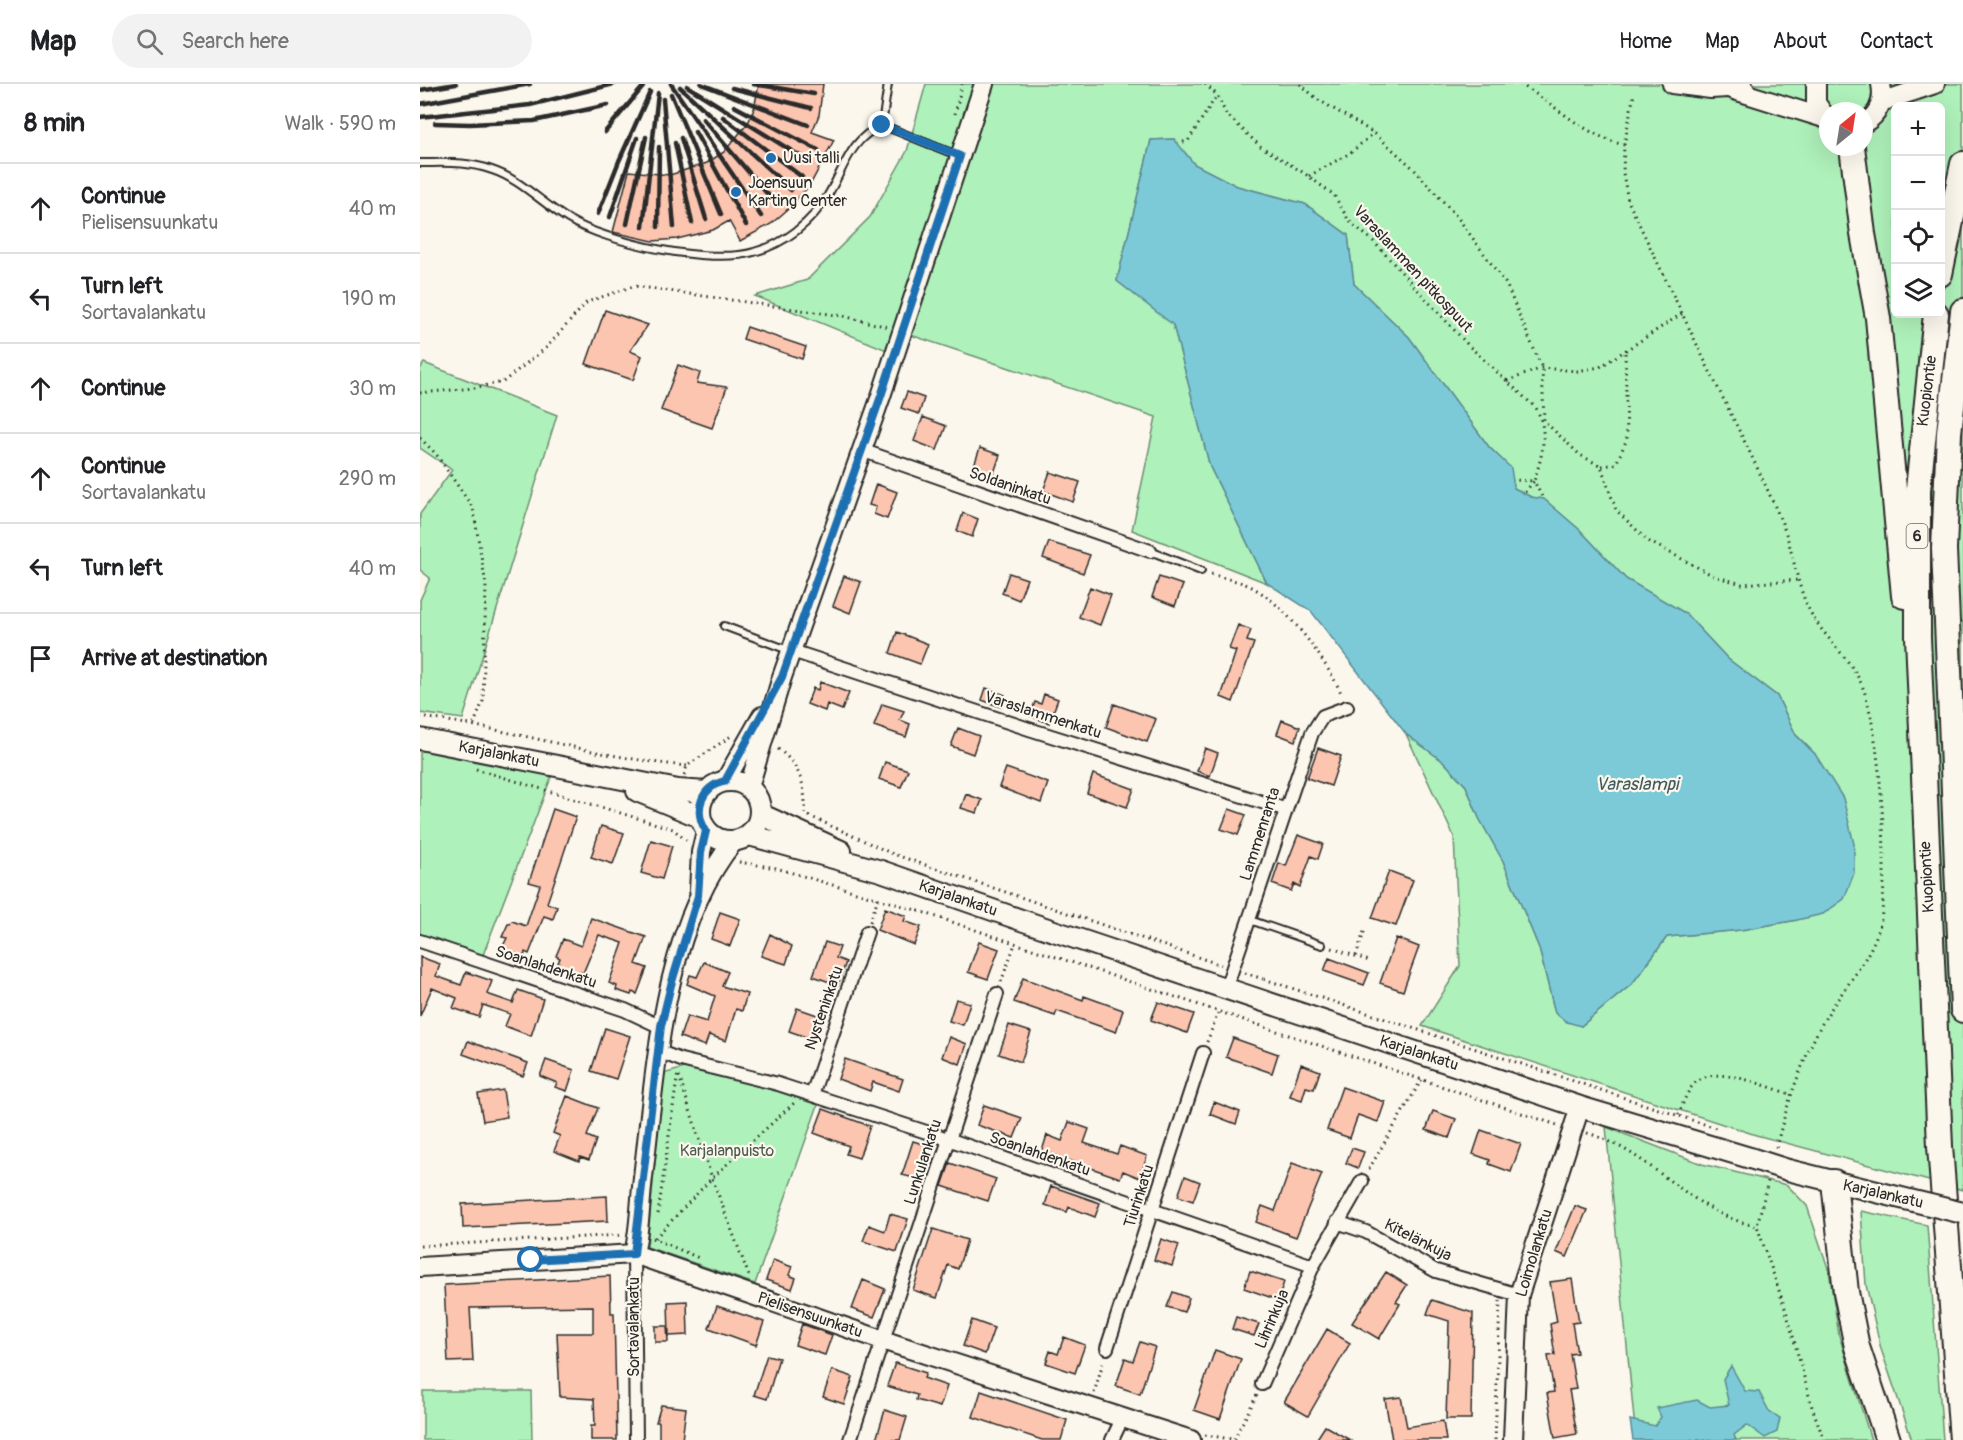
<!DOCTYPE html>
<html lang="en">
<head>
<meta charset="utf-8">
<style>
	body { margin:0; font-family:Pangolin,sans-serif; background:#f2f2f2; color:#202124 }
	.controls { position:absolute; right:18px; top:18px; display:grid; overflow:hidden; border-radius:9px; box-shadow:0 6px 24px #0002 }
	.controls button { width:54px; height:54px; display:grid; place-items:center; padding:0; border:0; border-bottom:2px solid #e0e0e0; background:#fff; color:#202124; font:30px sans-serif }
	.compass { position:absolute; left:1399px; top:18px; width:54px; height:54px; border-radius:50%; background:#fff; box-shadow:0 6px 24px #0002; rotate:30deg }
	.stop { position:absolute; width:18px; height:18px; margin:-14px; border:4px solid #1f6fb2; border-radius:50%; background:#fff }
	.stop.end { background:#1f6fb2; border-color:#fff; box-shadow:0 2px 6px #0008 }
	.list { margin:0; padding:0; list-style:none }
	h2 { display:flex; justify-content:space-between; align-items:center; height:78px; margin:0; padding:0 24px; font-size:26px }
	h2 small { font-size:20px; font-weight:400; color:#757577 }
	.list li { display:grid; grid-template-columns:39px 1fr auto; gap:18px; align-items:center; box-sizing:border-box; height:90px; padding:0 24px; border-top:2px solid #e0e0e0 }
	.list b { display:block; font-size:22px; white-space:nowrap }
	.list p { margin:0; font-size:20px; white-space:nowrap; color:#757577 }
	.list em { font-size:20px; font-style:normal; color:#757577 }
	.icon { flex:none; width:33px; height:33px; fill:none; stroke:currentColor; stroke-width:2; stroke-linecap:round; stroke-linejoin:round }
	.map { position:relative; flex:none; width:1543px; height:1356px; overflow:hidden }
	header { display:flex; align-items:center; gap:36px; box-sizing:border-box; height:84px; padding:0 30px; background:#fff; border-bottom:2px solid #e0e0e0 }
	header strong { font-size:28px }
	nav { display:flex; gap:33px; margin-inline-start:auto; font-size:21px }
	.search { width:420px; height:54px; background:#f2f2f2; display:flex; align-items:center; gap:15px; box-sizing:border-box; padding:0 21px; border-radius:33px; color:#757577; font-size:22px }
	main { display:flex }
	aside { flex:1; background:#fff }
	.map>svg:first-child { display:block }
</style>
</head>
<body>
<header>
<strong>Map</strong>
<div class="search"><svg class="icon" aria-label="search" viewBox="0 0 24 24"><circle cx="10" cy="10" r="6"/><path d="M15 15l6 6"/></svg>Search here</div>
<nav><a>Home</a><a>Map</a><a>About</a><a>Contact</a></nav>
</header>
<main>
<aside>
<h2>8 min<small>Walk · 590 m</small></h2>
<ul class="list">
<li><svg class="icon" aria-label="ahead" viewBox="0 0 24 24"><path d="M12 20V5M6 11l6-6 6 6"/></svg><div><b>Continue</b><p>Pielisensuunkatu</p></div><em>40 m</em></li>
<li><svg class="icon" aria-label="left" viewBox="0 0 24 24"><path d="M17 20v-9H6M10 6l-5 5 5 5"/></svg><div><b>Turn left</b><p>Sortavalankatu</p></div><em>190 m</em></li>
<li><svg class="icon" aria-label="ahead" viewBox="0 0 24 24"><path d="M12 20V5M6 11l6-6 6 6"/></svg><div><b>Continue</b></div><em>30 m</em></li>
<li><svg class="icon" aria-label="ahead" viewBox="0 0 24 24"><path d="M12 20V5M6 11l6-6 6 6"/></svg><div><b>Continue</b><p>Sortavalankatu</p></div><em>290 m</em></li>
<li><svg class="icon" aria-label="left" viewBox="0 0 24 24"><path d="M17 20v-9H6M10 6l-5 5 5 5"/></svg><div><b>Turn left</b></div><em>40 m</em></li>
<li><svg class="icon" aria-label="arrive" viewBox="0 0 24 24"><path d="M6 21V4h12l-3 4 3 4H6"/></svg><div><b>Arrive at destination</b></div></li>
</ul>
</aside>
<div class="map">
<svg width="1543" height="1356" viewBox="0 0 1543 1356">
	<rect width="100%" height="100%" fill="#fbf7ec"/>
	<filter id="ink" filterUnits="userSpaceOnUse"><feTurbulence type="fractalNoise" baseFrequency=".0167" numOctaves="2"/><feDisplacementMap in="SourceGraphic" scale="12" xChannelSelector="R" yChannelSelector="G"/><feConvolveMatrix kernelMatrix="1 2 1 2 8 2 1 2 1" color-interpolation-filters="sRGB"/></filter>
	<g filter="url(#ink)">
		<path fill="#aff1ba" stroke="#6d8e72" stroke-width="1.5" fill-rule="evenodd" d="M506,0H1543V1106L1336,1051L1002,942L1040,882L1034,753L986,650L1024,678L1046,702L1059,734L1083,777L1119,864L1135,929L1161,942L1212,900L1247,853L1321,846L1377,836L1395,670L1376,651L1357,612L1308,575L1265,529L1206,495L1160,446L1124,416L1111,413L1094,404L1090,384L1069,363L989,253L934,200L928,151L885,120L817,102L774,80L754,55L731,56L697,197L753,240L790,383L847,499L712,446L736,333L491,251L469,267L335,212L387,196L450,133L487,67ZM1476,22H1520V230H1476ZM1408,27H1444V63H1408Z
			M4,279L137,331L43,635L0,629V516L10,494L0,486V430L32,386L0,364V285Z
			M0,661L134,686L61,876L0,855Z
			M268,983L327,997L398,1021L335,1200L227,1163L243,990Z
			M1186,1043L1282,1080L1367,1101L1387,1122L1409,1187L1419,1251L1451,1356H1216Z
			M1441,1127L1507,1141L1523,1356H1492L1461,1265L1446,1201Z
			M3,1307H111L112,1356H3Z"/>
		<path fill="#7bcad8" stroke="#5b8a93" stroke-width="1.5" d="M754,55L774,80L817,102L885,120L928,151L934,200L989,253L1069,363L1091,384L1094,404L1111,413L1124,415L1160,446L1206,495L1265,529L1308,575L1357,612L1376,651L1395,670L1423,714L1434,760V789L1424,815L1403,830L1377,836L1321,846L1247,853L1212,900L1161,942L1147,938L1135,929L1119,864L1083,777L1059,734L1046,702L1024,678L986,650L891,527L847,499L790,383L753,241L697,197L731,56Z
			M1311,1282L1325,1307L1339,1308L1349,1327L1360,1334L1357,1348L1345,1354L1327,1341L1314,1351L1316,1356H1213L1210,1336L1235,1342L1241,1333L1237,1324L1277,1316L1290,1323L1309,1321L1303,1295Z"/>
		<path fill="#fcc5af" stroke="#2b2b2b" stroke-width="1.5" d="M339,0H403L399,31L392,48L414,56L390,101L367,126L351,140L320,157L309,137L293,146L257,155L233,157L193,148L209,87L250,91L287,79L304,68L328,39L334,25Z
			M185,226L228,241L210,267L222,272L213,296L166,280Z
			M327,243L386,263L382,275L323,255Z
			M258,281L280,289L277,299L307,303L292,344L241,326Z
			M487,308L504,314L499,330L481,324Z
			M503,333L526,342L517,366L494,357Z
			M560,364L580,371L573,392L553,384Z
			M630,388L660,398L653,418L623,407Z
			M456,400L477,408L467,435L454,430L456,423L449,421Z
			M543,429L558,435L552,453L537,447Z
			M629,458L670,471L663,489L623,474Z
			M589,489L607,495L599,516L582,509Z
			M424,492L441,498L430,529L413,522Z
			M739,493L763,501L755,522L732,513Z
			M670,503L691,511L680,541L659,533Z
			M818,541L831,546L827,557L834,559L813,618L801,613L816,567L809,565Z
			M477,548L508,560L500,580L470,569Z
			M400,598L429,609L422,626L407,620L405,627L387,620L393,604L398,606Z
			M566,604L585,611L581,623L562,616Z
			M624,610L638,615L629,639L610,632L615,618L621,620Z
			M462,620L484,627L480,636L490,640L486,653L454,642Z
			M694,620L736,635L727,658L686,643Z
			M862,636L880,643L875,657L857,650Z
			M538,644L559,652L553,670L531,662Z
			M785,664L798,669L790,692L777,687Z
			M898,664L921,672L911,702L887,694Z
			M465,678L488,686L481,703L459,695Z
			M586,684L628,699L621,719L579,703Z
			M673,690L714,705L707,723L667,709Z
			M546,710L562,716L557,729L541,724Z
			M133,725L156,733L127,819L137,823L133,835L124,832L109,870L105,868L104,873L82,864L87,854L82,853L88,840H90L92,837L106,842L120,801L109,798Z
			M809,725L826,731L818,751L801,745Z
			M181,742L204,749L193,780L171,773Z
			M878,751L903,760L898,775L891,772L880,803L874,800L871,807L852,800L859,779L866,782Z
			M231,756L252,762L242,795L221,789Z
			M969,787L993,796L976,842L952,834Z
			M465,824L486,832L484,837L501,843L494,861L457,846Z
			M300,828L320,835L310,862L291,855Z
			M171,834L226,853L216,880L227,884L217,910L212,908L211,911L196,906L197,902L189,899L203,859L179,851L163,889L159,888L158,892L136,884L140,874L136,872L143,855L161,862Z
			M350,850L372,862L366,880L341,872Z
			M976,854L999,863L983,907L960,899Z
			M405,858L420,863L416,874L426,878L418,901L393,892Z
			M559,858L579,865L568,895L548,888Z
			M0,873L20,880L16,892L41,901L46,888L72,897L67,910L93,919L98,906L123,915L111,952L85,942L90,930L63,921L59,933L33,924L37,914L12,904L0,932Z
			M909,874L949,889L944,901L904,887Z
			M284,878L308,888L302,902L327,910L322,927L316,925L306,957L289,951L285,962L260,953L267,932L287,938L295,912L267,900L270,891L277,893Z
			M603,894L663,916L664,912L703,926L696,948L637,927L635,932L594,918Z
			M536,915L550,919L543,941L529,937Z
			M738,918L774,930L767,949L731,936Z
			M377,924L400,932L392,955L369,947Z
			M589,941L611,948L601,978L579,970Z
			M185,944L210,952L196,995L171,987Z
			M529,953L547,960L540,980L522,973Z
			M813,954L858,970L852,989L806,973Z
			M48,957L108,979L103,992L43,970Z
			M425,975L483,995L479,1007L453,998L450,1007L418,995Z
			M126,976L154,986L147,1007L135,1003L137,999L120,992Z
			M881,980L900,987L894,1005L886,1003L882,1016L870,1012Z
			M922,1003L965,1018L958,1038L938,1031L930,1054L907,1046Z
			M83,1006L87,1033L63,1037L58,1010Z
			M147,1012L178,1024L167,1052L176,1056L169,1076L160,1073L159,1077L134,1067L140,1052L133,1049Z
			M794,1018L820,1028L816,1040L790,1030Z
			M564,1021L602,1034L594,1054L557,1041Z
			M403,1025L450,1042L439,1074L426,1070L429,1062L394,1049Z
			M1013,1027L1036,1035L1029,1054L1006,1046Z
			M649,1038L669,1045L664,1059L697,1070L700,1062L727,1072L720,1094L703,1087L700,1094L622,1067L627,1051L642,1057Z
			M1061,1046L1101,1060L1091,1088L1069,1080L1070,1076L1053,1070Z
			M493,1057L512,1063L509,1072L514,1074L507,1097L482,1091Z
			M932,1064L944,1068L938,1084L926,1079Z
			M530,1079L576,1095L568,1117L522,1102Z
			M872,1079L902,1090L876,1153L836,1138L842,1122L855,1127Z
			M765,1092L780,1098L773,1117L758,1112Z
			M631,1102L680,1119L675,1133L649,1123L647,1128L625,1121Z
			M187,1112L188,1137L43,1144L42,1120Z
			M1155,1122L1167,1126L1147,1173L1136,1168Z
			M470,1130L488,1135L477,1168L443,1157L449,1141L465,1147Z
			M513,1145L547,1156L538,1185L528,1181L517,1214L493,1206Z
			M741,1155L759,1161L752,1182L734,1176Z
			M353,1176L372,1183L369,1191L376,1194L372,1205L346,1196Z
			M830,1187L864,1198L858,1216L824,1204Z
			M966,1188L987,1201L976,1218L980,1220L959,1255L932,1239Z
			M190,1192L191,1229H194L197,1356H171V1342H175L174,1315L140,1313L137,1249H173V1222L50,1224L53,1277L28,1278L24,1201Z
			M1152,1195L1159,1238L1152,1239L1157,1269L1150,1270L1156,1305L1149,1306L1157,1350L1135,1354L1127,1309L1134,1308L1128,1272L1135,1271L1130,1240L1137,1238L1130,1198Z
			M443,1196L465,1205L454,1233L432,1225Z
			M753,1208L769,1214L764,1228L747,1223Z
			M1012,1216L1053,1229L1051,1335H1026L1029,1237L1007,1230Z
			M267,1217L268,1251L249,1252L248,1218Z
			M297,1222L344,1238L336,1261L289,1244Z
			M816,1233L839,1240L834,1252L812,1245Z
			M552,1236L574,1244L565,1270L543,1262Z
			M382,1240L412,1251L405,1271L375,1261Z
			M235,1242H247L248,1258H235Z
			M907,1245L930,1259L888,1332L864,1318Z
			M644,1253L665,1261L655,1289L626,1279L630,1267L638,1270Z
			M720,1258L735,1263L720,1310L696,1302L705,1274L713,1277Z
			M795,1266L821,1275L800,1335L774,1326Z
			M347,1271L359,1274L347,1315L334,1311Z
			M475,1279L506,1289L504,1294L527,1302L520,1323L496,1316L497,1311L467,1302Z
			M412,1286L433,1293L424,1320L403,1313Z
			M561,1307L647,1336L641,1356H622L553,1333Z
			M981,1313L987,1343L1023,1337L1026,1356H972L965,1315Z
			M241,1321L266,1324L262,1356H239V1338H236Z
			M465,1326L487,1333L480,1356H456Z
			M905,1342L930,1356H896Z"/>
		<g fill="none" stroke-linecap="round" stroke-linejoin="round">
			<g stroke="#2b2b2b" stroke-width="10">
				<path id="lane" d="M462,41L468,0
					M0,79C26,79 47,77 72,86C100,95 123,120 148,135C187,159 291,181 334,168C365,160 392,138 408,111C425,83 430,55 462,41L539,72
					M730,467L781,487
					M304,542L368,566
					M830,836L902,861"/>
			</g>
			<g stroke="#2b2b2b" stroke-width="16">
				<path id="street" d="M441,366L730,467
					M372,567L609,645L864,725
					M0,857L205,926L241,943
					M806,904L892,649L903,632L927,623
					M240,968L261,976L358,1000L528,1055L893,1182L942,1097
					M392,1011L447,848
					M917,1138L946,1148L1016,1187L1099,1211
					M214,1170L216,1356
					M687,1264L783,969
					M842,1300L893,1182
					M430,1356L577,910
					M692,1356L703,1333"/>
			</g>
			<g stroke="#2b2b2b" stroke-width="22">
				<path id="secondary" d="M1252,0L1291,5L1324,3
					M1396,0V19L1408,36
					M1314,6L1407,35
					M1461,18L1515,0
					M1444,39C1459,31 1464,16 1461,0
					M305,697L342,632
					M329,703L362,593L461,312L564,0
					M279,807L281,768L286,747
					M214,1170C220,1144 220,1118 223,1093C236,985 243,843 314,757
					M0,1183L214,1170L462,1256L771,1356
					M1093,1356L1099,1211L1160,1023"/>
			</g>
			<g stroke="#2b2b2b" stroke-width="24">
				<path id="primary" d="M0,655L258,706L286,708
					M280 727a30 30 0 1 1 60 0a30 30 0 1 1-60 0Z
					M217,707L280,733
					M340,730L421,767
					M329,751L461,787L604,837L1160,1023L1330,1074
					M1368,1086L1477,1113"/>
			</g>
			<g stroke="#2b2b2b" stroke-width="28">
				<path id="highway" d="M1432,63L1443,150L1458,234L1484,512
					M1520,190L1543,80
					M1543,227L1529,349L1524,465L1543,926
					M1516,230L1498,406V553L1520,1062L1542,1356
					M1414,1098L1426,1208L1437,1263L1468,1356"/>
			</g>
			<path stroke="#2b2b2b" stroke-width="3" stroke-dasharray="1.5 4.5" stroke-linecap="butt" d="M785,0L797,11L806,30L840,62L884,89L914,111L929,137L953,157L1048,261L1116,324C1129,347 1122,373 1114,397L1095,396
				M880,0L897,15L954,49L993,84L1038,134L1086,200L1122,284L1124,337L1160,371L1181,382L1196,426L1228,457L1294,492L1322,500L1379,496
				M1100,0C1136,21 1162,50 1204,61L1203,89L1208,117C1232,167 1256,217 1280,267C1308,326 1339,383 1364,444C1373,468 1376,495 1386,519C1398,548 1424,567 1439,595C1461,635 1469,789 1461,835C1454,875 1416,911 1398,947C1379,985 1366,1023 1356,1064
				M535,30L542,0
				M763,58L768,57L797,11
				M1204,61L1214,10
				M889,92L930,69L954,49
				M1087,297L1122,284L1157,287L1180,283L1263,229
				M0,309L54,304L83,298L127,263L167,218L214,202L423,232L468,243
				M0,354L16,370L53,424L66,501L63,617L54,640
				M1182,382L1196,380L1207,355L1205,266
				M1105,408L1114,397L1122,413
				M791,490C805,495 823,497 835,505C868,523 907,578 922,611
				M0,633C90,644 177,674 267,682
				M358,665C380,681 386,702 385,730L473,770L801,881
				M56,685L253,745L267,757
				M264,691L267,682L311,652
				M319,778L356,784L496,826L1137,1041
				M450,838L458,814
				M912,864L949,877
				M936,872L945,845
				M825,889L843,895
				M844,895L1296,1044
				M581,898L595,860
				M787,958L798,929
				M259,992L292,1094L329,1192
				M1258,1031C1263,1020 1267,1006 1276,998C1296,980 1347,1003 1370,1010
				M1167,1049C1231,1067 1271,1130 1337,1142
				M949,1085L1002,995
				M1348,1097L1337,1142L1367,1230L1392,1323L1404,1356
				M238,1130L258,988
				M232,1154L279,1174
				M235,1154L292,1094L374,1019
				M0,1162L202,1151
				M674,1309L684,1275
				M785,1351L818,1356
				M814,1355L837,1311
				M1075,1356L1080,1217"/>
			<use href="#lane" stroke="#fbf7ec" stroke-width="6"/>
			<use href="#street" stroke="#fbf7ec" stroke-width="12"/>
			<use href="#secondary" stroke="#fbf7ec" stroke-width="18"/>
			<use href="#primary" stroke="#fbf7ec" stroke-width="20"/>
			<use href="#highway" stroke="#fbf7ec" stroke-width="24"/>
			<path stroke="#2b2b2b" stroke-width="4.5" d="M251,0L341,132
				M281,0L388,41
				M333,0L394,10
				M267,2L391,79
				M260,3L371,106
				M312,4L391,24
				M0,6L36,0
				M251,10L301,130
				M243,15L254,143
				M0,20L110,0
				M314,22L398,66
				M0,33L110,21L194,0
				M303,33L382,93
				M283,35L356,120
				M15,39L50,40L114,37L188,21
				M185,48L223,3
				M275,48L326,141
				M261,54L286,135
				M255,59L272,139
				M178,130L199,77L230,8
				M190,133L217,54
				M207,140L226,53
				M223,143L238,9
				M238,143L239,63"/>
			<g stroke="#2b2b2b" stroke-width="24" stroke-linecap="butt">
				<path id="primary-bridge" d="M1330,1074L1368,1086
					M1477,1113L1543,1129"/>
			</g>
			<use href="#primary-bridge" stroke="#fbf7ec" stroke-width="20"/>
		</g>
	</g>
	<g fill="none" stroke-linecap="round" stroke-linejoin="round" filter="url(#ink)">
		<path stroke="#1f6fb2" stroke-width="8" d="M111,1176L214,1170L241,942L251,901L278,812L281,768L286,747C273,726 281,703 305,697L362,593L461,312L540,72L462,41"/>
	</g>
	<g fill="#1f6fb2" stroke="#fbf7ec" stroke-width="2">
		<circle cx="351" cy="74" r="6"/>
		<circle cx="316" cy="108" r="6"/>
	</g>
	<g text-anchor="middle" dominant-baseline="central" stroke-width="4.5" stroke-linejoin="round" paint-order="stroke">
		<rect fill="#fbf7ec" stroke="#696865" stroke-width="1.5" x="1486.5" y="440" width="21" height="24" rx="4.5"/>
		<g font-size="15" font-weight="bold" fill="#2b2b2b">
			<text x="1497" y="452">6</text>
		</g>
		<g font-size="16" fill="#2b2b2b" stroke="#fbf7ec" text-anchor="start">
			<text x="363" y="74">Uusi talli</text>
			<text x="328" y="99">Joensuun<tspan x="328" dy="18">Karting Center</tspan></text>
		</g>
		<g font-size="16" fill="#2b2b2b" stroke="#fbf7ec">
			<text transform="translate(993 185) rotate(47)">Varaslammen pitkospuut</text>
			<text transform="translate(1507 307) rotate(-83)">Kuopiontie</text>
			<text transform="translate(590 402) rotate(19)">Soldaninkatu</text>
			<text transform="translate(623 631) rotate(18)">Varaslammenkatu</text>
			<text transform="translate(79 670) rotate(11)">Karjalankatu</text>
			<text transform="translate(840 750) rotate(-72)">Lammenranta</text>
			<text transform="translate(1507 793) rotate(-93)">Kuopiontie</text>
			<text transform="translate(538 814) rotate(19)">Karjalankatu</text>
			<text transform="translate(126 883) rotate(18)">Soanlahdenkatu</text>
			<text transform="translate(404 924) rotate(-71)">Nysteninkatu</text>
			<text transform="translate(999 969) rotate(18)">Karjalankatu</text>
			<text transform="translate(620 1070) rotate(19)">Soanlahdenkatu</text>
			<text transform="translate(503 1078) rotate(-72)">Lunkulankatu</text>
			<text transform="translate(1463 1110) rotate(13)">Karjalankatu</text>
			<text transform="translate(719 1112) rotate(-72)">Tiurinkatu</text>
			<text transform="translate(998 1156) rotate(27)">Kitelänkuja</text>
			<text transform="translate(1114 1169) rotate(-73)">Loimolankatu</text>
			<text transform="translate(390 1231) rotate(19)">Pielisensuunkatu</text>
			<text transform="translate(852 1235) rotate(-67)">Lihrinkuja</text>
			<text transform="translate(214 1243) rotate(-90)">Sortavalankatu</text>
		</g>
		<g font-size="16" fill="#4c5c4f" stroke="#fbf7ec">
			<text x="307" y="1067">Karjalanpuisto</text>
		</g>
		<g font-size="18" font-style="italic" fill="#435b5f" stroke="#fbf7ec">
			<text x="1217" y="700">Varaslampi</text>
		</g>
	</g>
</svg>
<div class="controls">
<button>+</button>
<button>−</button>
<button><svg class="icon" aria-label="locate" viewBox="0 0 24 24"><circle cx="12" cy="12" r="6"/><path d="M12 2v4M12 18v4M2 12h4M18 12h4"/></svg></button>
<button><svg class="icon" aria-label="layers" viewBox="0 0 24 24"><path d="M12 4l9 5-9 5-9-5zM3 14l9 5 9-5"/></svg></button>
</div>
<svg class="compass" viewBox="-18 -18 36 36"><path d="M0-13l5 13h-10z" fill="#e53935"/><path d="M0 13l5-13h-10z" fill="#757577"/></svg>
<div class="stop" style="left:111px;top:1176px"></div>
<div class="stop end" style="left:462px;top:41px"></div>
</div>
</main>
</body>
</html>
